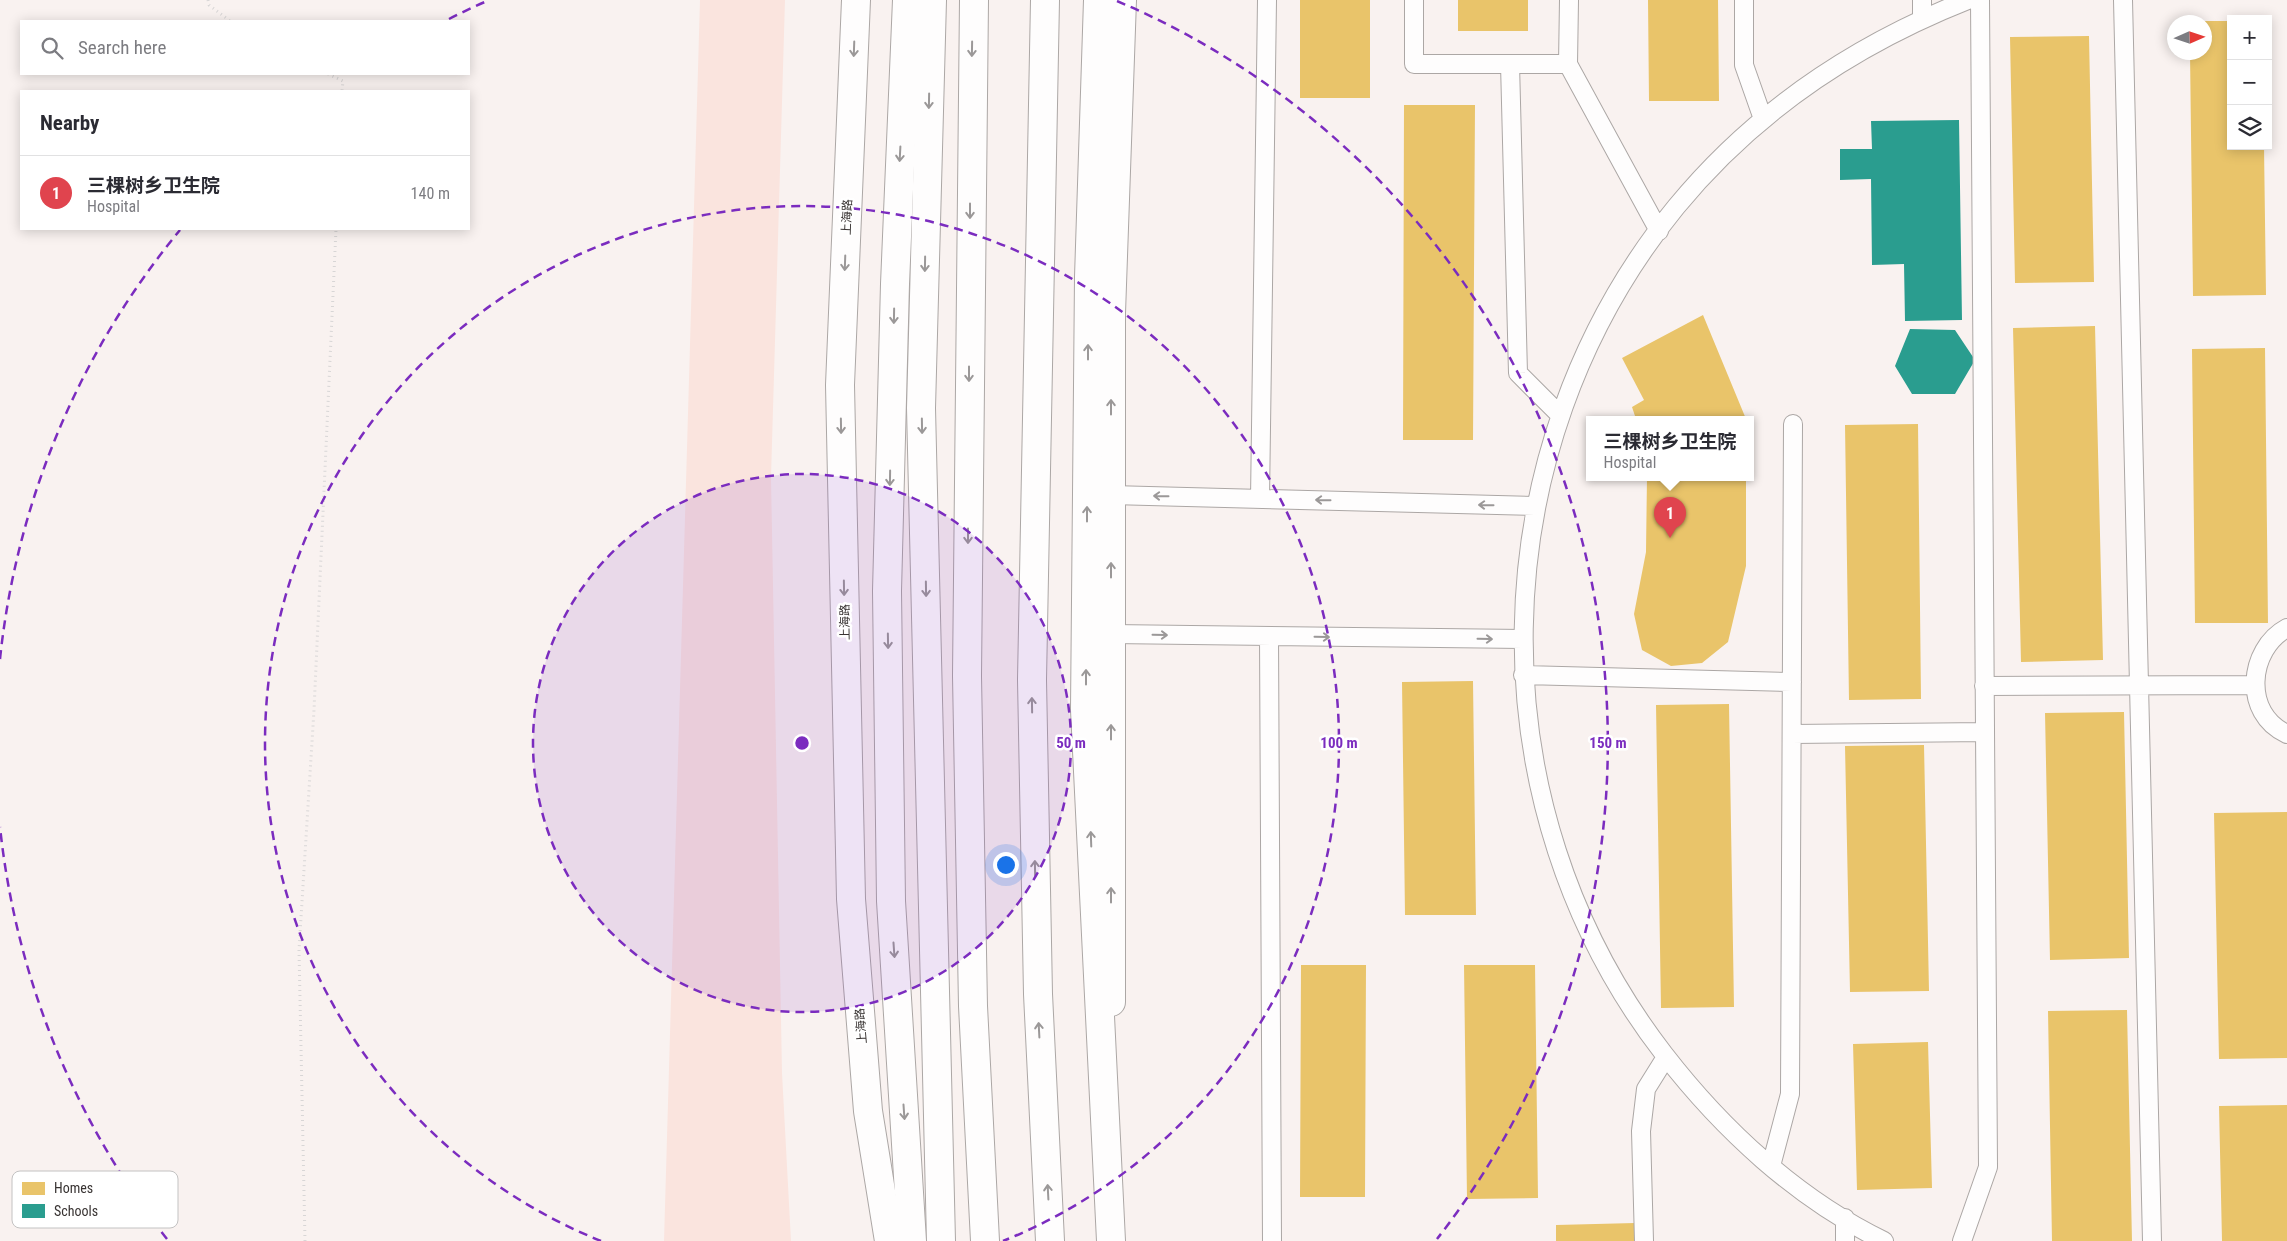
<!DOCTYPE html>
<html lang="en">
<head>
<meta charset="utf-8">
<style>
	body { margin:0; font-family:"Roboto Condensed","Noto Sans SC",sans-serif; background:#f2f2f3; color:#2b2b33 }
	.controls { position:absolute; right:15px; top:15px; display:grid; overflow:hidden; border-radius:0px; box-shadow:0 2px 12px #0003 }
	.controls button { width:45px; height:45px; display:grid; place-items:center; padding:0; border:0; border-bottom:1px solid #e1e1e2; background:#fff; color:#2b2b33; font:25px sans-serif }
	.compass { position:absolute; left:2167px; top:15px; width:45px; height:45px; border-radius:50%; background:#fff; box-shadow:0 2px 12px #0003; rotate:87deg }
	.you { position:absolute; left:1005px; top:864px; width:18px; height:18px; margin:-12px; border:4px solid #fff; border-radius:50%; background:#1a73e8; box-shadow:0 0 0 8px #1a73e833 }
	.badge { display:grid; place-items:center; width:32px; height:32px; border-radius:50%; background:#7c7674; color:#fff; font-size:16px; font-weight:700 }
	.pin { position:absolute; translate:-50% -41px; filter:drop-shadow(0 1px 2px #0008) }
	.pin::after { content:''; position:absolute; top:26px; width:18px; height:15px; background:inherit; clip-path:polygon(0 0,100% 0,50% 100%) }
	.popup { position:absolute; left:1586px; top:416px; width:168px; height:65px; box-sizing:border-box; display:grid; place-content:center; border-radius:0px; background:#fff; filter:drop-shadow(0 1px 4px #0005); font-size:16px; white-space:nowrap; color:#7c7c81 }
	.popup b { font-size:19px; color:#2b2b33 }
	.popup::after { content:''; position:absolute; left:50%; top:100%; margin-left:-10px; border:10px solid transparent; border-top-color:#fff }
	.list { margin:0; padding:0; list-style:none }
	h2 { display:flex; justify-content:space-between; align-items:center; height:65px; margin:0; padding:0 20px; font-size:21px }
	h2 small { font-size:16px; font-weight:400; color:#7c7c81 }
	.list li { display:grid; grid-template-columns:32px 1fr auto; gap:15px; align-items:center; box-sizing:border-box; height:75px; padding:0 20px; border-top:1px solid #e1e1e2 }
	.list b { display:block; font-size:19px; white-space:nowrap }
	.list p { margin:0; font-size:16px; white-space:nowrap; color:#7c7c81 }
	.list em { font-size:16px; font-style:normal; color:#7c7c81 }
	.icon { flex:none; width:28px; height:28px; fill:none; stroke:currentColor; stroke-width:2; stroke-linecap:round; stroke-linejoin:round }
	.map { position:relative; flex:none; width:2287px; height:1241px; overflow:hidden }
	.search { position:absolute; background:#fff; box-shadow:0 2px 12px #0003; left:20px; top:20px; width:450px; height:55px; display:flex; align-items:center; gap:12px; box-sizing:border-box; padding:0 18px; border-radius:0px; color:#7c7c81; font-size:19px }
	.panel { position:absolute; background:#fff; box-shadow:0 2px 12px #0003; left:20px; top:90px; width:450px; height:140px; border-radius:0px }
	.map>svg:first-child { display:block }
</style>
</head>
<body>
<div class="map">
<svg width="2287" height="1241" viewBox="0 0 2287 1241">
	<rect width="100%" height="100%" fill="#f9f2f0"/>
	<path fill="#fae4de" d="M700,0H785L771,477L782,1073L791,1241H664Z"/>
	<path fill="#e9c46a" d="M1300,0H1370V98H1300Z
		M1458,0H1528V31H1458Z
		M1648,0H1718L1719,101H1649Z
		M2204,21H2231V146H2264L2266,295L2193,296L2190,52H2204Z
		M2089,36L2094,282L2015,283L2010,37Z
		M1404,105H1475L1473,440H1403Z
		M1703,315L1746,419H1636L1632,407L1644,400L1622,358Z
		M2095,326L2103,660L2021,662L2013,328Z
		M2265,348L2268,623H2195L2192,349Z
		M1918,424L1921,699L1849,700L1845,425Z
		M1647,477H1746V566L1728,642L1702,663L1671,666L1642,650L1634,614L1646,552Z
		M1473,681L1476,915H1405L1402,682Z
		M1729,704L1734,1007L1661,1008L1656,705Z
		M2124,712L2129,958L2050,960L2045,713Z
		M1924,745L1929,991L1850,992L1845,746Z
		M2287,812V1058L2219,1059L2214,813Z
		M1301,965H1366L1365,1197H1300Z
		M1464,965H1535L1538,1198L1467,1199Z
		M2127,1010L2132,1241H2052L2048,1011Z
		M1928,1042L1932,1188L1857,1190L1853,1044Z
		M2287,1105V1241H2222L2219,1106Z
		M1635,1223V1241H1556V1225Z"/>
	<path fill="#2a9d8f" d="M1959,120L1962,320L1905,321L1904,264L1872,265L1871,179L1840,180V149H1872L1871,121Z
		M1910,329L1955,330L1975,360L1955,394H1912L1895,366Z"/>
	<g fill="none" stroke-linecap="round" stroke-linejoin="round">
		<g stroke="#aca7a5" stroke-width="20">
			<path id="lane" d="M1414,0V64H1568
				M1569,0L1568,64L1659,231
				M1744,0V65L1763,119
				M2123,0L2152,1241
				M1922,18V0
				M1510,64L1518,373L1560,415
				M1111,495L1535,506
				M1260,499L1267,0
				M2287,628C2248,649 2242,714 2287,734
				M1111,634L1523,639
				M1269,636L1272,1241
				M1523,675L1792,682
				M1984,686L2255,685
				M1792,734L1985,732
				M1771,1166L1790,1094L1793,424
				M1845,1218V1241
				M1644,1241L1641,1131L1646,1089L1666,1057
				M1884,1241C1797,1199 1722,1129 1664,1054C1472,806 1478,450 1676,207C1754,112 1854,45 1968,0
				M1962,1241L1988,1167L1980,0"/>
		</g>
		<g stroke="#aca7a5" stroke-width="30">
			<path id="secondary" d="M856,0L840,385L851,899L868,1111L889,1241
				M932,0L921,408L941,1241
				M1111,1002V313L1122,0"/>
		</g>
		<g stroke="#aca7a5" stroke-width="30">
			<path id="highway" d="M907,0L895,284L887,591L891,901L912,1241
				M974,0L967,676L973,1006L985,1241
				M1045,0L1032,680L1038,994L1050,1241
				M1098,0L1089,277L1085,710L1111,1241"/>
		</g>
		<path stroke="#d8d6d6" stroke-width="3" stroke-dasharray="1 4" stroke-linecap="butt" d="M208,0L209,5L230,21
			M328,74L343,81L342,91
			M305,1241L299,950L314,710L336,229"/>
		<use href="#lane" stroke="#fefdfd" stroke-width="18"/>
		<use href="#secondary" stroke="#fefdfd" stroke-width="28"/>
		<use href="#highway" stroke="#fefdfd" stroke-width="28"/>
	</g>
	<defs><path id="oneway-shaft" d="M-6 0H5M1.5-3L5.5 0L1.5 3" fill="none" stroke-width="1.6" stroke-linecap="round" stroke-linejoin="round" transform="scale(1.25)"/></defs>
	<g stroke="#9b9898">
		<use href="#oneway-shaft" transform="translate(854 49) rotate(92)"/>
		<use href="#oneway-shaft" transform="translate(972 49) rotate(91)"/>
		<use href="#oneway-shaft" transform="translate(929 101) rotate(91)"/>
		<use href="#oneway-shaft" transform="translate(900 154) rotate(93)"/>
		<use href="#oneway-shaft" transform="translate(970 211) rotate(90)"/>
		<use href="#oneway-shaft" transform="translate(845 263) rotate(92)"/>
		<use href="#oneway-shaft" transform="translate(925 264) rotate(91)"/>
		<use href="#oneway-shaft" transform="translate(894 316) rotate(91)"/>
		<use href="#oneway-shaft" transform="translate(1088 352) rotate(-90)"/>
		<use href="#oneway-shaft" transform="translate(969 374) rotate(90)"/>
		<use href="#oneway-shaft" transform="translate(1111 407) rotate(-90)"/>
		<use href="#oneway-shaft" transform="translate(841 426) rotate(89)"/>
		<use href="#oneway-shaft" transform="translate(922 426) rotate(89)"/>
		<use href="#oneway-shaft" transform="translate(890 478) rotate(91)"/>
		<use href="#oneway-shaft" transform="translate(1161 496) rotate(-179)"/>
		<use href="#oneway-shaft" transform="translate(1323 500) rotate(-179)"/>
		<use href="#oneway-shaft" transform="translate(1486 505) rotate(-179)"/>
		<use href="#oneway-shaft" transform="translate(1087 514) rotate(-90)"/>
		<use href="#oneway-shaft" transform="translate(968 536) rotate(90)"/>
		<use href="#oneway-shaft" transform="translate(1111 570) rotate(-90)"/>
		<use href="#oneway-shaft" transform="translate(844 588) rotate(89)"/>
		<use href="#oneway-shaft" transform="translate(926 589) rotate(89)"/>
		<use href="#oneway-shaft" transform="translate(1160 635) rotate(1)"/>
		<use href="#oneway-shaft" transform="translate(1322 637) rotate(1)"/>
		<use href="#oneway-shaft" transform="translate(1485 639) rotate(1)"/>
		<use href="#oneway-shaft" transform="translate(888 641) rotate(89)"/>
		<use href="#oneway-shaft" transform="translate(1086 677) rotate(-90)"/>
		<use href="#oneway-shaft" transform="translate(1032 705) rotate(-91)"/>
		<use href="#oneway-shaft" transform="translate(1111 732) rotate(-90)"/>
		<use href="#oneway-shaft" transform="translate(1091 839) rotate(-92)"/>
		<use href="#oneway-shaft" transform="translate(1035 868) rotate(-91)"/>
		<use href="#oneway-shaft" transform="translate(1111 895) rotate(-90)"/>
		<use href="#oneway-shaft" transform="translate(894 950) rotate(86)"/>
		<use href="#oneway-shaft" transform="translate(1039 1030) rotate(-93)"/>
		<use href="#oneway-shaft" transform="translate(904 1112) rotate(86)"/>
		<use href="#oneway-shaft" transform="translate(1048 1192) rotate(-93)"/>
	</g>
	<circle cx="802" cy="743" r="269" fill="#7b2cbf" fill-opacity=".12"/>
	<g fill="none" stroke="#7b2cbf" stroke-width="2.5" stroke-dasharray="9 6">
		<circle cx="802" cy="743" r="269"/>
		<path d="M601 1241A537 537 0 1 1 1003 1241"/>
		<path d="M167 1239A806 806 0 0 1 0 827M0 659A806 806 0 0 1 180 230M449 19A806 806 0 0 1 487 1M1117 1A806 806 0 0 1 1437 1239"/>
	</g>
	<g text-anchor="middle" dominant-baseline="central" stroke-width="5" stroke-linejoin="round" paint-order="stroke">
		<g font-size="12" fill="#383332" stroke="#fff">
			<text transform="translate(847 217) rotate(-88)">上海路</text>
			<text transform="translate(845 622) rotate(-91)">上海路</text>
			<text transform="translate(861 1026) rotate(-95)">上海路</text>
		</g>
	</g>
	<rect x="12" y="1171" width="166" height="57" rx="8" fill="#fff" stroke="#c3c2c2" stroke-width="1"/>
	<rect x="22" y="1182" width="23" height="13" fill="#e9c46a"/>
	<rect x="22" y="1204" width="23" height="14" fill="#2a9d8f"/>
	<g font-size="14" fill="#383332">
		<text x="54" y="1193">Homes</text>
		<text x="54" y="1216">Schools</text>
	</g>
	<circle cx="802" cy="743" r="8" fill="#7b2cbf" stroke="#fff" stroke-width="2.5"/>
	<g font-size="15" text-anchor="middle" font-weight="bold" fill="#7b2cbf" stroke="#fff" stroke-width="5" stroke-linejoin="round" paint-order="stroke">
		<text x="1071" y="748">50 m</text>
		<text x="1339" y="748">100 m</text>
		<text x="1608" y="748">150 m</text>
	</g>
</svg>
<div class="controls">
<button>+</button>
<button>−</button>
<button><svg class="icon" aria-label="layers" viewBox="0 0 24 24"><path d="M12 4l9 5-9 5-9-5zM3 14l9 5 9-5"/></svg></button>
</div>
<svg class="compass" viewBox="-18 -18 36 36"><path d="M0-13l5 13h-10z" fill="#e53935"/><path d="M0 13l5-13h-10z" fill="#7c7c81"/></svg>
<div class="you"></div>
<div class="pin badge" style="left:1670px;top:538px;background:#e0444e">1</div>
<div class="popup"><b>三棵树乡卫生院</b>Hospital</div>
<div class="search"><svg class="icon" aria-label="search" viewBox="0 0 24 24"><circle cx="10" cy="10" r="6"/><path d="M15 15l6 6"/></svg>Search here</div>
<section class="panel">
<h2>Nearby<small></small></h2>
<ul class="list">
<li><span class="badge" style="background:#e0444e">1</span><div><b>三棵树乡卫生院</b><p>Hospital</p></div><em>140 m</em></li>
</ul>
</section>
</div>
</body>
</html>
